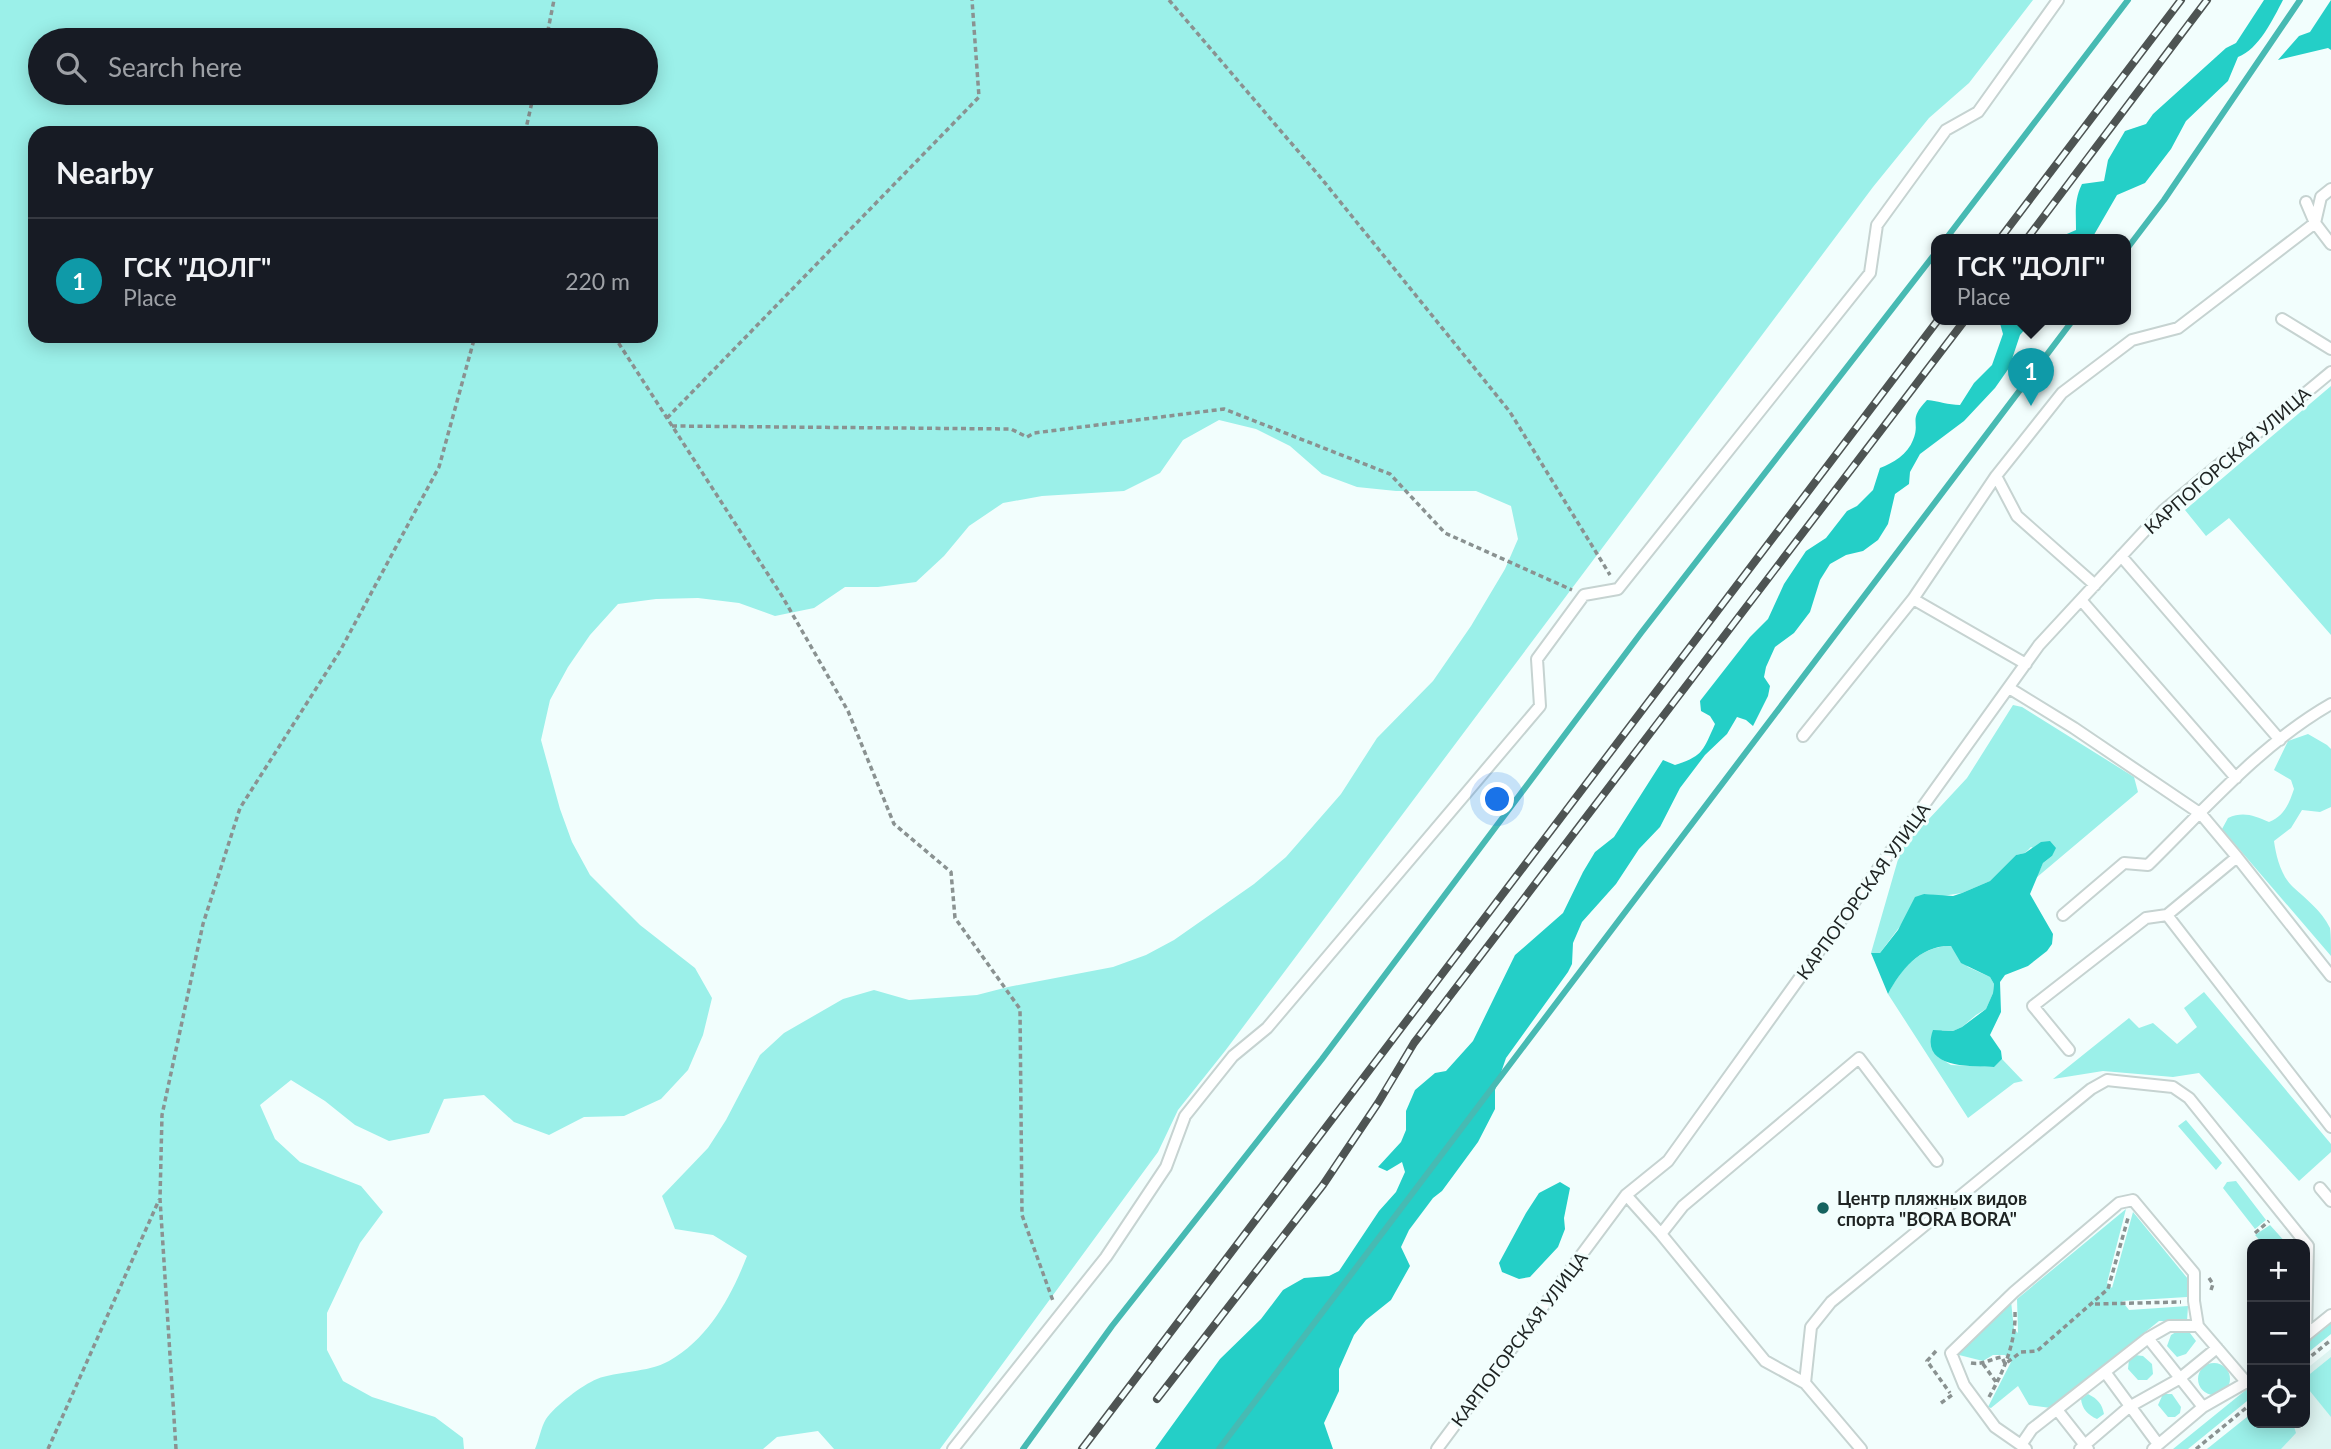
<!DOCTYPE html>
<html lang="en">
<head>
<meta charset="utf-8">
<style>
	body { margin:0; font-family:Lato,sans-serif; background:#20242c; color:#f1f3f6 }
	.controls { position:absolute; right:21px; bottom:21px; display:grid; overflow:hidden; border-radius:14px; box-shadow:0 4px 18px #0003 }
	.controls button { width:63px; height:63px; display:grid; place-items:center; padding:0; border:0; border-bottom:2px solid #363941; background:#171b24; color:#f1f3f6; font:35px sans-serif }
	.you { position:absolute; left:1498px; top:800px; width:24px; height:24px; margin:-18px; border:5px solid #fff; border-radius:50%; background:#1a73e8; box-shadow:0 0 0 10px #1a73e833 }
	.badge { display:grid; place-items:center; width:46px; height:46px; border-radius:50%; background:#7c3aed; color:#fff; font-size:23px; font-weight:700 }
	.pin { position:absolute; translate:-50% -58px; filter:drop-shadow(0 2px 4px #0008) }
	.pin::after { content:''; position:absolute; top:37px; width:24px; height:21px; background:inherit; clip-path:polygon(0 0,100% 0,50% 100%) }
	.popup { position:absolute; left:1931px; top:234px; width:200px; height:91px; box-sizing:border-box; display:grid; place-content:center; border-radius:14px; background:#171b24; filter:drop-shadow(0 2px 5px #0005); font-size:23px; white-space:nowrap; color:#9ea1a6 }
	.popup b { font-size:26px; color:#f1f3f6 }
	.popup::after { content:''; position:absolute; left:50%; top:100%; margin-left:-14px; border:14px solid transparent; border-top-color:#171b24 }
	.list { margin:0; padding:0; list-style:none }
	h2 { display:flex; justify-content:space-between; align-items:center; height:91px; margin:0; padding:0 28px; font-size:30px }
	h2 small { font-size:23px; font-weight:400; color:#9ea1a6 }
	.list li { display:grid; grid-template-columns:46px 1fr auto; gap:21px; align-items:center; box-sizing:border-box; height:126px; padding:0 28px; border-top:2px solid #363941 }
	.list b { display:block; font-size:26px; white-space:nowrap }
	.list p { margin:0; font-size:23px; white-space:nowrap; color:#9ea1a6 }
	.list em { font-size:23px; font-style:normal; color:#9ea1a6 }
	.icon { flex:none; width:38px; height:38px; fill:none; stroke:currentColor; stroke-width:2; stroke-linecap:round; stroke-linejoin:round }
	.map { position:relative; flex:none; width:2331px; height:1449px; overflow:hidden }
	.search { position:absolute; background:#171b24; box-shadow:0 4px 18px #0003; left:28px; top:28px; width:630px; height:77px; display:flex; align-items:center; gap:18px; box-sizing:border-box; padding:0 24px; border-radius:38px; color:#9ea1a6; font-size:26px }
	.panel { position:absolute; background:#171b24; box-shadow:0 4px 18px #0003; left:28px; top:126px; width:630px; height:217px; border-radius:21px }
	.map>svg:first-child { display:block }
</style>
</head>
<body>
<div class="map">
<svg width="2331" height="1449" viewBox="0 0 2331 1449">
	<rect width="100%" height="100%" fill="#f2fefd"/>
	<path fill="#def5f2" d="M2331,1349V1449H2207L2252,1413V1423H2305V1370Z"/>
	<path fill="#9bf0e9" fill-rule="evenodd" d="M0,0H2033L1969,83L1929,118L1873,187L1225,1051L1178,1110L1158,1152L940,1449H834L818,1431L777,1437L763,1449H535C539,1440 541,1427 546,1419C555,1406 582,1385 597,1379C617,1371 647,1373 669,1361C709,1338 731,1297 747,1256L713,1235L675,1229L662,1196L708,1148L726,1120L760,1055L784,1033L843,999L874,990L909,1000L977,995L1008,987L1113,967L1146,955L1174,940L1254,884L1286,857L1341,794L1377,738L1433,681L1471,626L1505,569L1518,539L1511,506L1476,491H1396L1357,487L1322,474L1290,446L1256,429L1219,420L1183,440L1160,473L1124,491L1042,496L1003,503L969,526L944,556L916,582L878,587H845L814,608L775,616L739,603L698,598L656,599L618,604L590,635L568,667L550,700L541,740L560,809L572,842L590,875L640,925L695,968L712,998L703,1035L688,1070L661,1099L624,1116L584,1117L549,1135L514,1122L484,1095L444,1099L429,1133L389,1141L355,1125L325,1101L291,1080L260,1105L275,1139L300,1162L361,1186L383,1212L360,1243L327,1313V1350L343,1381L372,1397L435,1417L463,1438L464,1449H0ZM40,40H646V93H40ZM35,133H651V336H35Z
		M2331,386V635L2229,518L2206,536L2185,510Z
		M2013,705L2022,707L2134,777L2138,792L2036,878L2043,863L2052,856L2031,847L2025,853L2016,855L1990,881L1962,893L1942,896L1924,894L1880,953H1871L1901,849L1967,778Z
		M2308,734L2327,745L2331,749V807L2320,812L2302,810L2291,828L2274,841C2276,856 2281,876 2293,887C2307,900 2321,910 2330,928C2331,935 2331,948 2331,956L2222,829L2228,818C2244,811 2254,816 2269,822C2284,816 2289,804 2294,789L2291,780L2274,770L2288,741Z
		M1951,946L1968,967L1990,977L1994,984L1993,993L1986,1009L1976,1015L1962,1027L1953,1031L1942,1030L1932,1048L1938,1057L1951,1065L1993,1067L2002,1059L2023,1081L2014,1083L1968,1118L1888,994C1901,969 1920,946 1951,946Z
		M2204,992L2331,1144V1152L2299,1181L2199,1073L2173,1077L2103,1071L2053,1079L2129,1018L2139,1028L2153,1023L2177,1044L2197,1027L2184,1008Z
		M2186,1120L2222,1163L2216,1170L2178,1126Z
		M2236,1181L2266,1220L2255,1229L2223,1188L2227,1182Z
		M2126,1209L2107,1283L2112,1288L2133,1212L2188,1279L2187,1297L2122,1301L2129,1310L2188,1306L2187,1321H2159L2051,1408L2029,1405L2018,1386L1991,1408L1988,1407L2011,1362L2005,1355H1993L1983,1361L1951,1353L2011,1301L2014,1329L2018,1333L2017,1299Z
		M2270,1225L2287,1244H2263L2255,1235Z
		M2331,1322V1334L2305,1355V1343Z
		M2181,1329H2187L2196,1341L2186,1354L2177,1357L2167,1346L2171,1335Z
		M2135,1355L2143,1356L2152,1364L2153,1374L2147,1380H2138L2128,1369L2129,1359Z
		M2331,1357V1417L2305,1385V1378Z
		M2198 1379a16 16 0 1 1 32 0a16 16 0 1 1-32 0Z
		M2252,1385V1397L2188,1449H2173Z
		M2088,1394C2098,1399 2102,1404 2104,1414L2097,1419C2088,1415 2082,1409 2081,1399Z
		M2163,1394H2172L2181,1407L2180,1413L2175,1417H2168L2158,1405Z
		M2252,1413V1423H2293L2296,1433L2281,1449H2207Z"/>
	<path fill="#24cfc7" d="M2264,0H2283C2273,19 2259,49 2238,57L2228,81L2186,121L2171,149L2145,183L2117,195L2091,240H2053L2076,230C2076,213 2074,200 2082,184L2104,181L2108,160L2125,131L2146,124L2153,114L2226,48L2236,43Z
		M2331,0V50L2328,48L2278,60L2299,36L2310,32Z
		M1999,320H2033L2020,335L2009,368L1995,388L1964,421L1920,454L1910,472L1909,484L1895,494L1888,524L1878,540L1863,551L1846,555L1830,564L1820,580L1810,612L1794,633L1775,647L1766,667L1764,677L1770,686L1768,696L1753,726L1746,720L1737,717L1727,734L1705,755L1680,788L1660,827L1639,849L1616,884L1582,922L1573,943L1572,964L1568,972L1506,1058L1495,1090V1109L1478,1142L1442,1191L1433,1198L1409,1230L1401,1247L1410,1266L1391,1300L1366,1320L1354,1335L1339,1369V1391L1324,1423L1333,1449H1155L1220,1359L1261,1319L1283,1290L1304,1278L1329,1276L1339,1271L1379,1211L1396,1192L1405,1172L1402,1162L1387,1171L1378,1167L1401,1142L1406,1130V1111L1415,1090L1435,1073L1446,1071L1473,1041L1515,955L1563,913L1583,872L1595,852L1614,837L1663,760L1675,765C1703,756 1703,751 1715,724L1710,716L1701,711L1700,701L1750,637L1768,619L1784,584L1806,551L1826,538L1847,511L1857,506L1873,490L1880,468C1893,463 1908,454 1913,440C1921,421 1907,421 1927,400C1939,401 1948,405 1960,405L1974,383L1992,365L2003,334Z
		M2050,841L2056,848L2052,856L2043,863L2030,894L2053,934L2052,944L2047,951L2028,966L2005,975L2000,982L2001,1012L1990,1035L2001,1051L2002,1059L1994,1067C1970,1066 1919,1069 1933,1030L1953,1031L1962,1027L1986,1009L1993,993L1994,984L1990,977L1961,963L1951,946C1920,945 1901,970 1888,994L1871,953H1880L1898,930L1915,897L1924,894L1953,896L1962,893L1990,881L2016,855L2025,853L2041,842Z
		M1560,1182L1570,1188L1564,1218L1565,1229L1558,1247L1530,1277L1519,1279L1502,1272L1499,1263L1526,1213L1539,1193Z"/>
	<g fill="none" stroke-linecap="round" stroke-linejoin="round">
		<path stroke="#47bab3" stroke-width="6" d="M1945,240L2128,0
			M2126,250L2164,200L2300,0
			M1023,1449L1112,1326L1322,1059L1641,633L1937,251
			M1219,1449L2073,320"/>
		<g stroke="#c6d3d1" stroke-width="14">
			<path id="lane" d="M2306,202L2315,223L2331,244
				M2282,319L2331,349
				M1996,476L2017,516L2095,585
				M2121,556L2280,740
				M1913,599L2026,664
				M2081,600L2236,778
				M2009,688L2074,728L2201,814L2237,857
				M1803,736L1913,599L1996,476L2062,393L2132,340L2178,328L2315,223L2321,197L2331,189
				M2063,915L2124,863L2148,865C2205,809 2261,744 2331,704
				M2331,976L2237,857L2167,915L2331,1127
				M2069,1050L2033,1006L2146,918L2167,915
				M2320,1188L2331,1201
				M1626,1195L1661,1234L1765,1361L1805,1383
				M1661,1234L1683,1206L1859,1058L1937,1161
				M2305,1336L2331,1315
				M2148,1338L2203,1407
				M2105,1372L2158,1444
				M2058,1411L2088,1449
				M2021,1445L1995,1427L1964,1385L1951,1353L2014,1292L2119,1203L2133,1200L2194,1273V1301L2198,1326
				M953,1449L1106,1257L1166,1167L1185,1116L1233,1056L1267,1028L1540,706L1537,659L1584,595L1618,589L1870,273L1877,225L1946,130L1978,112L2058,0
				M1437,1449L1626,1195L1668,1161L2039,645L2163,511L2331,372
				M1861,1449L1805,1383L1811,1327L1831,1302L2091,1089L2107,1080L2116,1081L2173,1087L2189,1098L2308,1246L2306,1336
				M2026,1449L2021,1445L2032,1429L2148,1338L2169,1326H2198L2247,1383
				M2080,1449L2129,1407L2179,1379L2217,1348
				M2153,1449L2203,1407L2252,1379"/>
		</g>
		<path stroke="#8a9291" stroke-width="3.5" stroke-dasharray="5 3.5" stroke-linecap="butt" d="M1169,0L1321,178L1510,412L1610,575
			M546,40L554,0
			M525,133L534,93
			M614,336L782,596L848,711L894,824L951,872L955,918L1020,1009L1022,1215L1053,1301
			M667,418L979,97L972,0
			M672,426L1011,429L1027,437L1034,433L1224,409L1390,474L1445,533L1572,590
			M2255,1233L2269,1221
			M2209,1278L2213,1284L2210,1293
			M2095,1304L2181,1302
			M1936,1351L1927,1361L1950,1393
			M2305,1361L2331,1340
			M1971,1363C1984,1365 1990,1359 2002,1357L2005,1364L2021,1352L2037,1351L2108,1289L2128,1218
			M1983,1364L1996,1382
			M1989,1397C2004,1371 2016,1342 2015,1312
			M1941,1403L1952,1395
			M48,1449L159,1200
			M176,1449L160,1199L162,1115L203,924L240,808L340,651L439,467L475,336
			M2196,1449L2252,1403"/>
		<use href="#lane" stroke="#fff" stroke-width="10"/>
		<g stroke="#4e5453" stroke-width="8">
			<path id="rail" d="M1999,240L2181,0
				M2026,240L2207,0
				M1157,1399L1323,1185L1378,1103L1414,1043L1965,320
				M1082,1449L1938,320"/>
		</g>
		<use href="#rail" stroke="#f2fefd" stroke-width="5" stroke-dasharray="16" stroke-linecap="butt"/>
	</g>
	<circle fill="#15635f" stroke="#f2fefd" stroke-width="2.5" cx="1823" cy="1208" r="7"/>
	<g text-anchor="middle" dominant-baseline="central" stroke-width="6" stroke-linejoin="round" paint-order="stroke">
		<g font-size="18" fill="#1e2322" stroke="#f2fefd">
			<text transform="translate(2227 460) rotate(-41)">КАРПОГОРСКАЯ УЛИЦА</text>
			<text transform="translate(1863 891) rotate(-54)">КАРПОГОРСКАЯ УЛИЦА</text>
			<text transform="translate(1519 1339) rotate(-53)">КАРПОГОРСКАЯ УЛИЦА</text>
		</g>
		<g font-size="18" font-weight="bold" fill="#1e2322" stroke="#f2fefd" text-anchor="start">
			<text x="1837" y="1198">Центр пляжных видов<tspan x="1837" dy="21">спорта "BORA BORA"</tspan></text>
		</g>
	</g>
</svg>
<div class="controls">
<button>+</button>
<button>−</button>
<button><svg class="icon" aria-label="locate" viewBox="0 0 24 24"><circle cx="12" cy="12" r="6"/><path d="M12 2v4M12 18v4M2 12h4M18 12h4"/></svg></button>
</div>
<div class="you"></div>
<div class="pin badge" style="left:2031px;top:406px;background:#0f9aa8">1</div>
<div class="popup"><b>ГСК &quot;ДОЛГ&quot;</b>Place</div>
<div class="search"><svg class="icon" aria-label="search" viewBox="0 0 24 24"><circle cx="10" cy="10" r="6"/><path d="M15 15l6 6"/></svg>Search here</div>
<section class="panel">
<h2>Nearby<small></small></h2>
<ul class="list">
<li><span class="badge" style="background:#0f9aa8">1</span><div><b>ГСК &quot;ДОЛГ&quot;</b><p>Place</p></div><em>220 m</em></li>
</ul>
</section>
</div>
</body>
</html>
